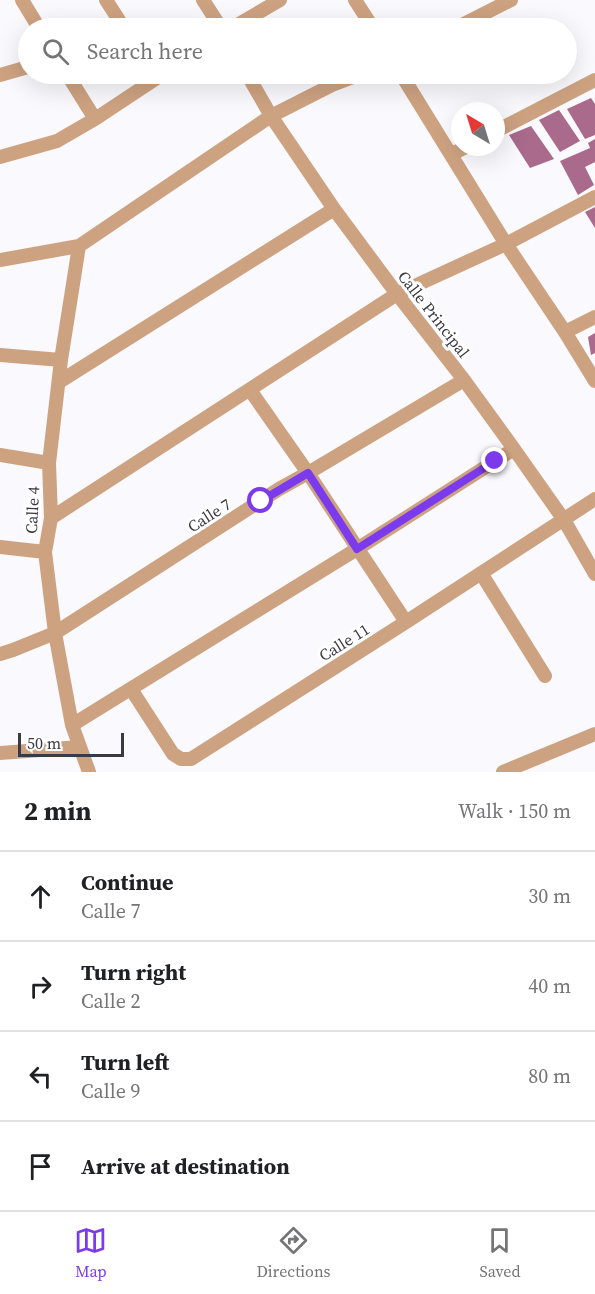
<!DOCTYPE html>
<html lang="en">
<head>
<meta charset="utf-8">
<style>
	body { margin:0; font-family:"Source Serif 4",serif; background:#f2f2f2; color:#202124 }
	.compass { position:absolute; left:451px; top:102px; width:54px; height:54px; border-radius:50%; background:#fff; box-shadow:0 6px 24px #0002; rotate:322deg }
	.scale { position:absolute; left:18px; bottom:15px; width:106px; box-sizing:border-box; padding-left:6px; border:3px solid #3b3941; border-top:0; font-size:16px; line-height:21px; white-space:nowrap; color:#3b3941; -webkit-text-stroke:4px #fff; paint-order:stroke }
	.stop { position:absolute; width:18px; height:18px; margin:-14px; border:4px solid #7c3aed; border-radius:50%; background:#fff }
	.stop.end { background:#7c3aed; border-color:#fff; box-shadow:0 2px 6px #0008 }
	.list { margin:0; padding:0; list-style:none }
	h2 { display:flex; justify-content:space-between; align-items:center; height:78px; margin:0; padding:0 24px; font-size:26px }
	h2 small { font-size:20px; font-weight:400; color:#757577 }
	.list li { display:grid; grid-template-columns:39px 1fr auto; gap:18px; align-items:center; box-sizing:border-box; height:90px; padding:0 24px; border-top:2px solid #e0e0e0 }
	.list b { display:block; font-size:22px; white-space:nowrap }
	.list p { margin:0; font-size:20px; white-space:nowrap; color:#757577 }
	.list em { font-size:20px; font-style:normal; color:#757577 }
	.icon { flex:none; width:33px; height:33px; fill:none; stroke:currentColor; stroke-width:2; stroke-linecap:round; stroke-linejoin:round }
	.map { position:relative; flex:none; width:595px; height:772px; overflow:hidden }
	.search { position:absolute; background:#fff; box-shadow:0 6px 24px #0002; left:18px; right:18px; top:18px; height:66px; display:flex; align-items:center; gap:15px; box-sizing:border-box; padding:0 21px; border-radius:33px; color:#757577; font-size:22px }
	.sheet { height:438px; background:#fff }
	nav { display:flex; justify-content:space-around; align-items:center; box-sizing:border-box; height:84px; border-top:2px solid #e0e0e0; background:#fff; font-size:16px; color:#757577 }
	nav a { display:grid; justify-items:center; gap:3px }
	nav .on { color:#7c3aed }
	.map>svg:first-child { display:block }
</style>
</head>
<body>
<div class="map">
<svg width="595" height="772" viewBox="0 0 595 772">
	<rect width="100%" height="100%" fill="#faf9fd"/>
	<path fill="#a96a8b" d="M591,98L595,104V135L585,139L567,109Z
		M559,110L580,141L560,152L539,120Z
		M531,126L554,159L530,168L509,135Z
		M595,139V162L585,167L594,185L578,195L560,161L590,148L588,143Z
		M595,207V228L585,212Z
		M595,333V353L591,355L588,337Z"/>
	<g fill="none" stroke-linecap="round" stroke-linejoin="round">
		<path stroke="#cda281" stroke-width="14" d="M22,0L39,28
			M106,0L124,28
			M203,0L221,28
			M355,0L373,28
			M232,28L280,0
			M456,28L511,0
			M67,74L95,119
			M247,74L271,116L334,209L397,294L464,380L514,449L564,520L595,574
			M401,74L506,244L565,332L595,381
			M0,75L28,67
			M496,131L595,80
			M452,154L466,147
			M0,157L57,141L95,119L163,74
			M79,246L61,360L49,463L51,518L45,552L55,633L72,725L89,772
			M0,260L79,246L271,116L332,85L361,74
			M565,332L595,317
			M0,355L61,360
			M59,382L334,209
			M250,390L308,473L406,622
			M0,455L49,463
			M51,518L397,294L506,244L595,197
			M0,547L45,552
			M481,573L545,676
			M0,654L13,650L55,633L279,489L308,473L464,380
			M131,689L173,754L181,759H191L406,622L595,499
			M72,725L357,549L514,449
			M0,753L80,747
			M503,772L595,734"/>
	</g>
	<g fill="none" stroke-linecap="round" stroke-linejoin="round">
		<path stroke="#7c3aed" stroke-width="8" d="M261,501L308,473L357,549L495,461"/>
	</g>
	<g text-anchor="middle" dominant-baseline="central" stroke-width="6" stroke-linejoin="round" paint-order="stroke">
		<g font-size="16" fill="#3b3941" stroke="#fff">
			<text transform="translate(434 314) rotate(52)">Calle Principal</text>
			<text transform="translate(32 510) rotate(-87)">Calle 4</text>
			<text transform="translate(209 515) rotate(-33)">Calle 7</text>
			<text transform="translate(344 642) rotate(-32)">Calle 11</text>
		</g>
	</g>
</svg>
<svg class="compass" viewBox="-18 -18 36 36"><path d="M0-13l5 13h-10z" fill="#e53935"/><path d="M0 13l5-13h-10z" fill="#757577"/></svg>
<div class="scale">50 m</div>
<div class="stop" style="left:261px;top:501px"></div>
<div class="stop end" style="left:495px;top:461px"></div>
<div class="search"><svg class="icon" aria-label="search" viewBox="0 0 24 24"><circle cx="10" cy="10" r="6"/><path d="M15 15l6 6"/></svg>Search here</div>
</div>
<section class="sheet">
<h2>2 min<small>Walk · 150 m</small></h2>
<ul class="list">
<li><svg class="icon" aria-label="ahead" viewBox="0 0 24 24"><path d="M12 20V5M6 11l6-6 6 6"/></svg><div><b>Continue</b><p>Calle 7</p></div><em>30 m</em></li>
<li><svg class="icon" aria-label="right" viewBox="0 0 24 24"><path d="M7 20v-9h11M14 6l5 5-5 5"/></svg><div><b>Turn right</b><p>Calle 2</p></div><em>40 m</em></li>
<li><svg class="icon" aria-label="left" viewBox="0 0 24 24"><path d="M17 20v-9H6M10 6l-5 5 5 5"/></svg><div><b>Turn left</b><p>Calle 9</p></div><em>80 m</em></li>
<li><svg class="icon" aria-label="arrive" viewBox="0 0 24 24"><path d="M6 21V4h12l-3 4 3 4H6"/></svg><div><b>Arrive at destination</b></div></li>
</ul>
</section>
<nav>
<a class="on"><svg class="icon" aria-label="map" viewBox="0 0 24 24"><path d="M3 6l6-2 6 2 6-2v14l-6 2-6-2-6 2zM9 4v14M15 6v14"/></svg>Map</a>
<a><svg class="icon" aria-label="directions" viewBox="0 0 24 24"><path d="M12 3l9 9-9 9-9-9zM9 14v-3h6M13 9l2 2-2 2"/></svg>Directions</a>
<a><svg class="icon" aria-label="saved" viewBox="0 0 24 24"><path d="M7 4h10v16l-5-4-5 4z"/></svg>Saved</a>
</nav>
</body>
</html>
